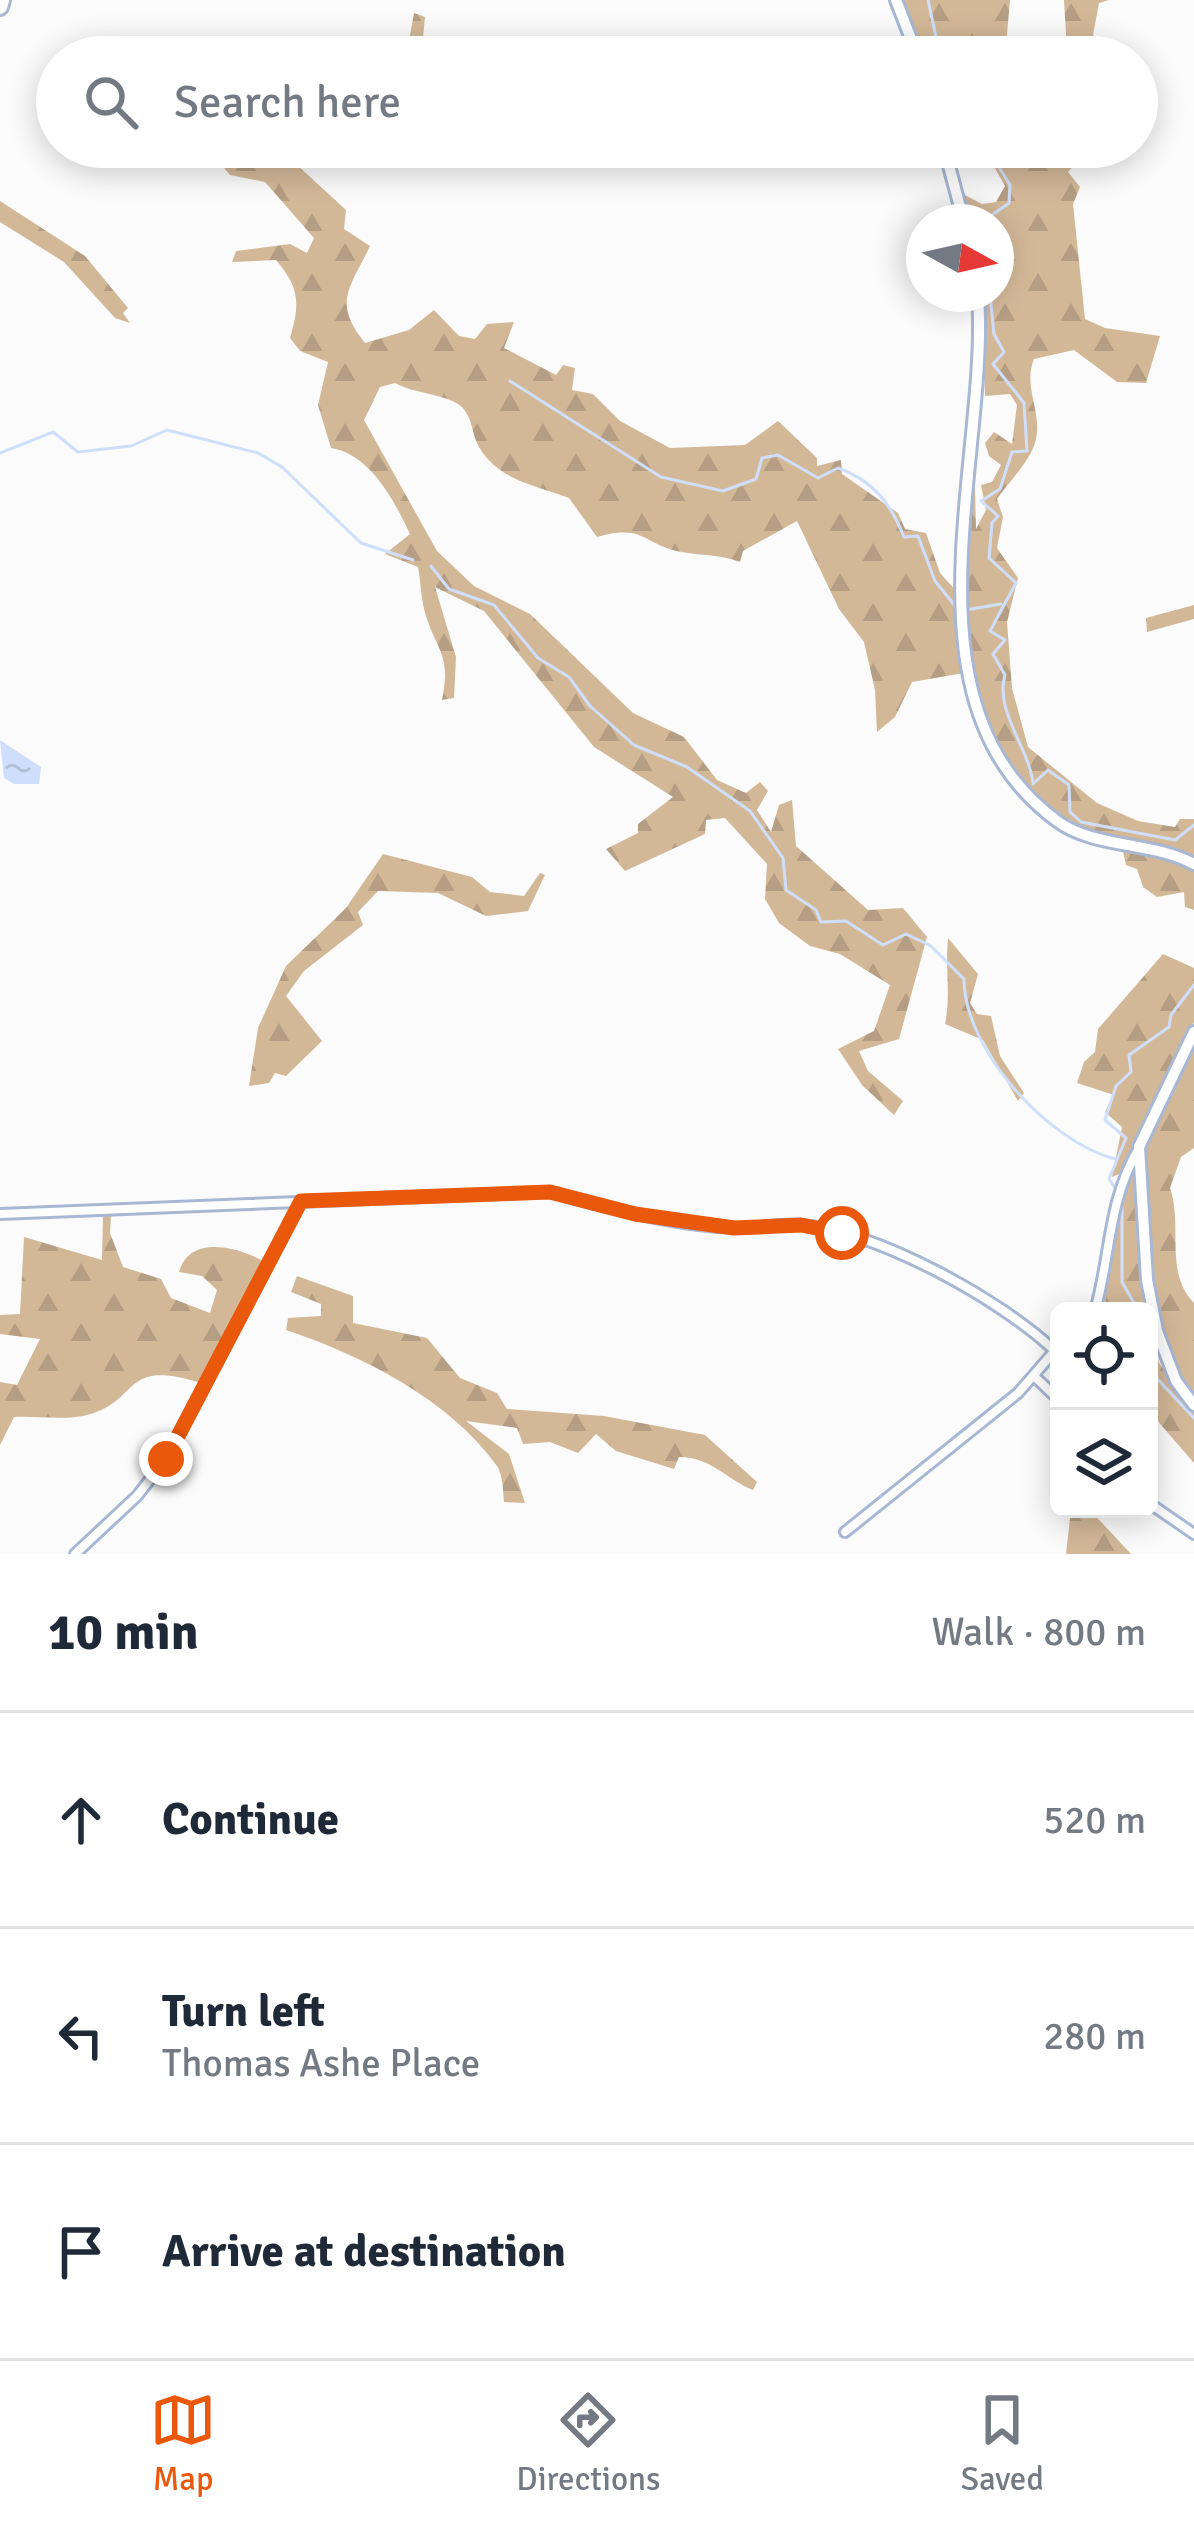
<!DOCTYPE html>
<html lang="en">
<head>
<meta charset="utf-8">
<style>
	body { margin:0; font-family:Signika,sans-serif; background:#f6f6f7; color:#1f2937 }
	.controls { position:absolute; right:36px; bottom:36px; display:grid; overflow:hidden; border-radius:18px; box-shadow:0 6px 30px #0003 }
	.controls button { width:108px; height:108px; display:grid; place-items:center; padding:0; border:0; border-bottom:3px solid #e0e1e3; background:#fff; color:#1f2937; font:60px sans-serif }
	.compass { position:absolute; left:906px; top:204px; width:108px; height:108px; border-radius:50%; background:#fff; box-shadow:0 6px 30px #0003; rotate:98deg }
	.stop { position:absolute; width:36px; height:36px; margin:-27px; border:9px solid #ea580c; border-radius:50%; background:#fff }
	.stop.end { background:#ea580c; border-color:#fff; box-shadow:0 3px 12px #0008 }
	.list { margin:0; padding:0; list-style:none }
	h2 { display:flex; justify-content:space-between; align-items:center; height:156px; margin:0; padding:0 48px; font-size:51px }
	h2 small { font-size:39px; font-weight:400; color:#747a83 }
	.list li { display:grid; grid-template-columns:78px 1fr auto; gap:36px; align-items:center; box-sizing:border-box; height:216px; padding:0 48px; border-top:3px solid #e0e1e3 }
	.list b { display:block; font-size:45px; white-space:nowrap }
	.list p { margin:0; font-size:39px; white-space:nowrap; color:#747a83 }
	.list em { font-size:39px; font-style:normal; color:#747a83 }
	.icon { flex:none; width:66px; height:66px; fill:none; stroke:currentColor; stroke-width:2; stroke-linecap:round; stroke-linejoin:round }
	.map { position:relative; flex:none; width:1194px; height:1554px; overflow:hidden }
	.search { position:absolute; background:#fff; box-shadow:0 6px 30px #0003; left:36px; right:36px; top:36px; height:132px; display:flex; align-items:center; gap:30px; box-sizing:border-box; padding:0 42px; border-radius:66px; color:#747a83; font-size:45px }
	.sheet { height:804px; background:#fff }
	nav { display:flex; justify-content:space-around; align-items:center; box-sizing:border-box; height:168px; border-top:3px solid #e0e1e3; background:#fff; font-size:33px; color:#747a83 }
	nav a { display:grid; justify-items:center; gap:6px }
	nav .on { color:#ea580c }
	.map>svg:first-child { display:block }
</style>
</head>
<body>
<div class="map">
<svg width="1194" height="1554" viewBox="0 0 1194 1554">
	<defs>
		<pattern id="forest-firs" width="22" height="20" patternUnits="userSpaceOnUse" patternTransform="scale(3)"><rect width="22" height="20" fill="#d3b898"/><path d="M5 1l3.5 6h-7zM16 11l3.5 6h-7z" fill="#b59e83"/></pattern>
		<pattern id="water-ripples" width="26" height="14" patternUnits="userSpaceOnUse" patternTransform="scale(3)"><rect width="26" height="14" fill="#cfdffb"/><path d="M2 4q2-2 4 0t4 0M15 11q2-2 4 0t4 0" fill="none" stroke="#b1bfd7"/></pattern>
	</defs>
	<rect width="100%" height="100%" fill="#fbfbfb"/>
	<path fill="url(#forest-firs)" d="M901,0H1010L1005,57H923Z
		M1064,0H1109L1099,3L1093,35L1116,57H1057L1067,51Z
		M414,13L425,17L421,57H406Z
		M197,147H233L239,155L296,164L346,210L344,229L370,246C350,288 332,302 365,343L409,330L434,310L459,336L475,339L487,324L514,322L504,348L556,375L563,365L575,368L572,390L593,394L620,421L670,448L745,445L778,421L817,458V466L841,460L842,474L898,513L905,529L926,533L940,573L959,594L964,673L912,682L895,717L877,732L875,690L864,642L839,609L797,521L743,551L740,562C720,554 702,556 682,552C643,545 645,523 597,537L569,498C536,485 499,481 479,447C471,433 473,414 458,404C440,393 415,394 395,383L380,387L364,420L437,551L474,586L530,614L633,713L684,737L717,780L746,793L760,782L768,791L757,810L771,832L779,805L792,800L796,846L868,910L903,908L927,937L899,1039L859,1051L868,1071L903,1101L894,1115L862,1085L838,1049L874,1031L890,985L840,954L810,946L779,923L765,899L767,864L725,818L706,820L705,834L625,871L606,849L638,833V824L673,797L594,747L484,611L435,587L456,657L454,698L442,700C451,655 438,653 426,616C421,601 421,583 418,567L385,554L410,534C394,500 370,454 331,448L318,405L328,362L300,351L290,338C300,304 300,288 276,260L232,262L236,251L290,244L307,253L314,238L265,182L230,175L209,150Z
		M983,147H1090L1068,172L1080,187L1073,204L1085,319L1105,328L1160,336L1146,383L1117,382L1074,350L1034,359C1022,388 1044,413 1035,443C1030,461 1008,483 997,499L1003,517L997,548L1018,578L1007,622L1012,688L1028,747L1097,803L1138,821L1175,827L1180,819H1194V858C1155,837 1108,844 1070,823C956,761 966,597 969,486L975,488L976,529L986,510L981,485L992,482L1001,465L989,456L985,443L994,432L1012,444L1017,405L1010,394L985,396L982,294H996V222H969L961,193L982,204L996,202L1005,186Z
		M0,201L85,256L128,308L123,313L130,323L115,318L64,262L0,222Z
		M1194,605V619L1147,632L1146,618Z
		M1122,847L1163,851L1194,868V910L1185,907L1184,892L1157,897L1143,887L1137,869L1126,865Z
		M383,854L472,877L490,892L524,896L540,873L545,875L528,911L486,916L438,893L378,891L358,912L363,925L304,971L286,996L322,1041L286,1076L275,1073L269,1083L249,1086L258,1028L286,966L346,908Z
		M948,938L978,974L970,1003L977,1014L991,1016L1000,1056L1024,1093L1018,1101L983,1040L945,1024C951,995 945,968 948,938Z
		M1163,954L1194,968V1022L1119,1174L1112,1177L1122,1127L1105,1112L1114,1095L1077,1083L1084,1062L1095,1052L1098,1029Z
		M1194,1044V1148L1181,1157L1170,1188C1183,1224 1164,1273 1194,1303V1398L1170,1357L1153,1284L1143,1147Z
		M1134,1169L1148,1311H1104L1117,1201Z
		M103,1215L111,1216L110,1233L123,1267L161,1279L171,1298L210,1313L217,1290L202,1276L179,1272C190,1234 238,1247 265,1262L204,1384C118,1356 143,1403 83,1416C62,1420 36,1416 14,1417L0,1445V1382L17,1385L40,1339L0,1334V1315L20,1314L24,1237L102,1260Z
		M297,1276L353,1296V1323L427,1338L460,1378L497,1393L507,1409L604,1416L705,1435L757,1482L753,1490C724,1478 711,1457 679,1457L674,1469L616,1451L596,1434L578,1453L550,1442L523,1444L517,1428L466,1421L509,1454L525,1503L504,1502C503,1491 503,1475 497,1466C449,1399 361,1355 286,1330L288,1318L321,1316V1304L291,1292Z
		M1149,1317L1159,1363L1194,1411V1463L1149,1411Z
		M1071,1509H1089L1131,1554H1066Z"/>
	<path fill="url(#water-ripples)" d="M0,740L41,767L39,784H14L4,778Z"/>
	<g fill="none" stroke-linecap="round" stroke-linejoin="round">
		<path stroke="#cfdffb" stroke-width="3" d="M928,0L936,37L953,57
			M982,222L1009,203L1010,185L987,147
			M996,252L1001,260L996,265
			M990,294L994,334L1004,352L993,364L1024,403L1027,451L1012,452L1000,489L981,501L998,516L992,523L989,558L1016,583L990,631L1005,640L993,654L1005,675C994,711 1030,749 1033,784L1048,770L1069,785L1070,812L1081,822L1175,840L1194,825
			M510,381L661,477L723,491L756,479L762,458L778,455L818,478L838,468C873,480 891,504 904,537L918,536L935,581L956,607
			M0,453L53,432L78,452L131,446L167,430L258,453L282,467L361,543L413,560
			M431,566L449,589L494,605L538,658L569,677L590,706L634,745L687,767L750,811L783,858L786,890L816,910L821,922L846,921L883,945L906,934L931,946L964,979C964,1049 1047,1141 1115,1159
			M965,610L1001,604
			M1117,1191L1109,1179L1126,1138L1105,1120L1116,1086L1131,1072L1129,1055L1169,1027L1171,1015L1194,985
			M1122,1199V1282L1134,1303L1128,1311
			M1149,1370L1194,1418"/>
		<g stroke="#a8b7d3" stroke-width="14">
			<path id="minor" d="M0,1214L550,1192C611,1208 676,1227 739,1228C760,1228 782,1223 803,1225C880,1233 998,1298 1054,1350
				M1095,1311C1111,1254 1108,1200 1139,1148
				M1034,1376L1059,1400
				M1149,1503L1194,1534
				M845,1532L1018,1393L1059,1346
				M75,1554L137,1496L166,1459L301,1201"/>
		</g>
		<g stroke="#a8b7d3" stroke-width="16">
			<path id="tertiary" d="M896,0L918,57
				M944,147L964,222
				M978,294C990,456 895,702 1057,821C1095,849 1152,841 1194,864
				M1194,1032L1139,1147L1147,1280L1157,1331L1176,1381L1194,1405"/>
		</g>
		<g stroke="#a8b7d3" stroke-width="20">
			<path id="trunk" d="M0,7L2,0"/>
		</g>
		<use href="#minor" stroke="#fff" stroke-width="8"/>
		<use href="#tertiary" stroke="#fff" stroke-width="10"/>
		<use href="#trunk" stroke="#fff" stroke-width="14"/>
	</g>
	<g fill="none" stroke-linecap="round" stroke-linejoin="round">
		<path stroke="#ea580c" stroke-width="15" d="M166,1459L301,1201L550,1192L635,1214L734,1228L801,1225L842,1233"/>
	</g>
</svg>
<div class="controls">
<button><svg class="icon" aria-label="locate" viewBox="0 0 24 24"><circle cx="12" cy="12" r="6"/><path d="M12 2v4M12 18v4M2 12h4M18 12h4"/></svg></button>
<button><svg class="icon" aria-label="layers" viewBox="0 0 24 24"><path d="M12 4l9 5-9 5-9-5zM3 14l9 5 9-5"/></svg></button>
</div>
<svg class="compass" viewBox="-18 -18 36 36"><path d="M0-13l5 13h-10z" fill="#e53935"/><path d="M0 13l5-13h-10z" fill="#747a83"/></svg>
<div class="stop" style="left:842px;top:1233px"></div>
<div class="stop end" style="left:166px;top:1459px"></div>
<div class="search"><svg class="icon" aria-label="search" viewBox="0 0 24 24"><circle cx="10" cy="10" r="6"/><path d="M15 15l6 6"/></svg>Search here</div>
</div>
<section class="sheet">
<h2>10 min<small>Walk · 800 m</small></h2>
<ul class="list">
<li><svg class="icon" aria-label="ahead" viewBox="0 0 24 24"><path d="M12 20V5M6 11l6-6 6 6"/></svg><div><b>Continue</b></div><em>520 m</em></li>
<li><svg class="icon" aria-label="left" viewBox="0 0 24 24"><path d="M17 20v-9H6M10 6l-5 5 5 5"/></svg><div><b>Turn left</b><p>Thomas Ashe Place</p></div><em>280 m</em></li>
<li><svg class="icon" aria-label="arrive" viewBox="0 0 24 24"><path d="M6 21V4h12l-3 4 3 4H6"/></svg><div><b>Arrive at destination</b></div></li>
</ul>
</section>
<nav>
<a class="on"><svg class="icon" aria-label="map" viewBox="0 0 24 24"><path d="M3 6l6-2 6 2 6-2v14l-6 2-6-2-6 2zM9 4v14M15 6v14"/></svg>Map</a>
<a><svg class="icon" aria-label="directions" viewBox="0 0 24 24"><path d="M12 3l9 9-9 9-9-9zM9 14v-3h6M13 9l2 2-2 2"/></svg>Directions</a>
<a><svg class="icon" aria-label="saved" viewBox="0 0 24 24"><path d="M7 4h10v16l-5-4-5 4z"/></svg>Saved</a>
</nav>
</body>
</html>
